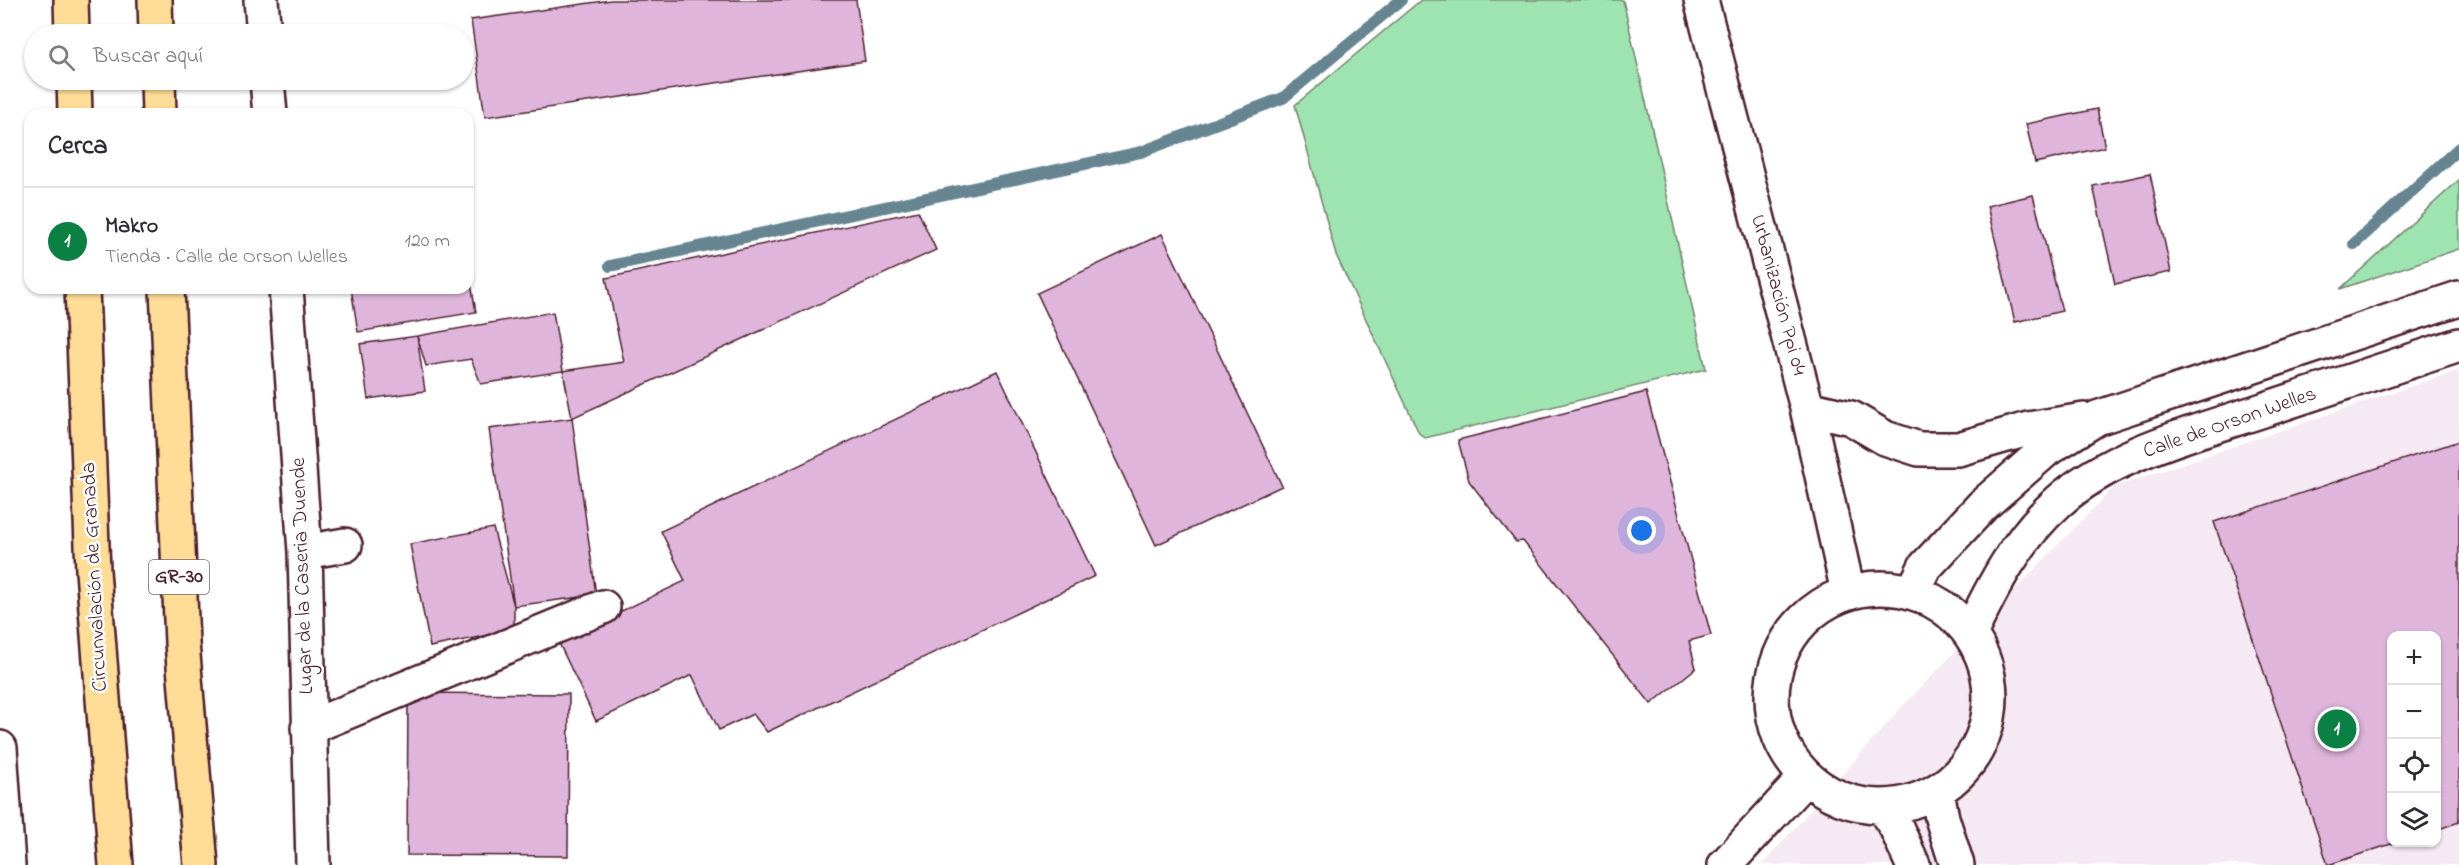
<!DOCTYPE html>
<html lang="es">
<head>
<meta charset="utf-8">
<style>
	body { margin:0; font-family:"Indie Flower",sans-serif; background:#f7f7f7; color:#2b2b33 }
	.controls { position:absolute; right:18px; bottom:18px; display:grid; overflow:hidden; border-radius:12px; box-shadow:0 2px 4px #0004 }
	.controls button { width:54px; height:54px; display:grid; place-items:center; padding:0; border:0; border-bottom:2px solid #e1e1e2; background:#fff; color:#2b2b33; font:30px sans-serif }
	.you { position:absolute; left:1642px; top:531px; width:21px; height:21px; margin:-15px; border:4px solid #fff; border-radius:50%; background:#1a73e8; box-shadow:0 0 0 9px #1a73e833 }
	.badge { display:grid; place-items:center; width:39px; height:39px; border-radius:50%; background:#0b8043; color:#fff; font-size:20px; font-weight:700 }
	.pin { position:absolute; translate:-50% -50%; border:3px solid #fff; box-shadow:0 2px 6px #0006 }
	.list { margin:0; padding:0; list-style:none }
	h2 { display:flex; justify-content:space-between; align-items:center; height:78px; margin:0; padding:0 24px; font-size:26px }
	h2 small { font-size:20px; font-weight:400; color:#7c7c81 }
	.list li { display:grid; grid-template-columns:39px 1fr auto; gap:18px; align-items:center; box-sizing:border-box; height:108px; padding:0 24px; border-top:2px solid #e1e1e2 }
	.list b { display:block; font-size:22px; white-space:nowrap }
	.list p { margin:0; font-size:20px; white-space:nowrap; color:#7c7c81 }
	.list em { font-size:20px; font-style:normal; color:#7c7c81 }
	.icon { flex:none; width:33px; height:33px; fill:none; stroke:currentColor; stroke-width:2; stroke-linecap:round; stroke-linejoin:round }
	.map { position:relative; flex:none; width:2459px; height:865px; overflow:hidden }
	.search { position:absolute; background:#fff; box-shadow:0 2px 4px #0004; left:24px; top:24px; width:450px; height:66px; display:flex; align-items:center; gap:15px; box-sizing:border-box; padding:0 21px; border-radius:33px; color:#7c7c81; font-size:22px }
	.panel { position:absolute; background:#fff; box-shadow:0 2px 4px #0004; left:24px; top:108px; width:450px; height:186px; border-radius:18px }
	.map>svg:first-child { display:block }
</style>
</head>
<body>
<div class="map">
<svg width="2459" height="865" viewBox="0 0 2459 865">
	<rect width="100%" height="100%" fill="#fff"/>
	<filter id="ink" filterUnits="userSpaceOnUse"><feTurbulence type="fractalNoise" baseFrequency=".0167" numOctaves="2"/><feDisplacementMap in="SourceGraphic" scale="12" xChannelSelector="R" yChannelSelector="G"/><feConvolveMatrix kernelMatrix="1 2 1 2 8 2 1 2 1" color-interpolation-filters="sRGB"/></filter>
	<g filter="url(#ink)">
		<path fill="#f5e9f4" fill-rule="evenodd" d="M2459,370V865H1762L1903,706L2114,487ZM2392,636H2436V842H2392Z"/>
		<path fill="#9ee4b0" stroke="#74826e" stroke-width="1.5" d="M1421,0H1623L1706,369L1425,438L1419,433L1336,255L1295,105Z
			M2459,180V249L2340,289Z"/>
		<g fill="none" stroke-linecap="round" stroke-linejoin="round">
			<path stroke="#668590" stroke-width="12" d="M2354,244L2459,148
				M610,266L1141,152L1283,98L1401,0"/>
		</g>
		<path fill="#dfb5db" stroke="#4a1f2b" stroke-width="1.5" d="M611,0H856L865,61L485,117L471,20Z
			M2097,109L2105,147L2035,163L2026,124Z
			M2150,174L2171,272L2115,284L2093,186Z
			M2033,195L2062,311L2015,322L1987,206Z
			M918,211L936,250L572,418L563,371L624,362L606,278Z
			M1162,234L1282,486L1156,545L1037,293Z
			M468,266L476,312L358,332L351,288H468Z
			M553,312L563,371L481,384L471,359L426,366L417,336Z
			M417,336L425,391L368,399L360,344Z
			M997,371L1095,576L767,732L753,714L719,730L692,675L596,721L558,641L685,581L661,531Z
			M1646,392L1711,635L1689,641L1696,668L1651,704L1523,541L1516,542L1469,481L1458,440Z
			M572,418L596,595L514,606L489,429Z
			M2459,441V822L2436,830V636H2392V842H2397L2328,865L2214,522Z
			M493,528L514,606V630L430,647L410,544Z
			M408,693L569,694L568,856L407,855Z"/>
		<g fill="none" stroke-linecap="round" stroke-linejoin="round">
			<g stroke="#4a1f2b" stroke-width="38">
				<path id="minor" d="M261,0L264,34
					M1701,0L1807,408L1848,592
					M267,80L270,114
					M286,288L305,552L313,865
					M1807,408L1851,418L1885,438L1919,449H1958L2028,429L2084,420
					M305,552L345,545
					M1772 697a109 109 0 1 1 218 0a109 109 0 1 1-218 0Z
					M1913,592L1925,567L1983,505L2047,449L2097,418L2459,298
					M1970,634C1993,585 2017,539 2058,502C2111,454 2193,433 2260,411C2326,389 2393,367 2459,345
					M308,728L603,607
					M0,748L8,865
					M1937,791L1942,818L1957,865
					M1882,806L1896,827L1913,865
					M1725,865L1806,777"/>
			</g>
			<g stroke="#4a1f2b" stroke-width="38">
				<path id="highway" d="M71,0L72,34
					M155,0L156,34
					M74,80L75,114
					M158,80L159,114
					M82,288L93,571L116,865
					M167,288L182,643L201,865"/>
			</g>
			<use href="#minor" stroke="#fff" stroke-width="33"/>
			<use href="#highway" stroke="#ffdd96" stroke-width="33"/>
		</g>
	</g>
	<g text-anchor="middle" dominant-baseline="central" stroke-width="5" stroke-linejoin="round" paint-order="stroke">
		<rect fill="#fff" stroke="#80626b" stroke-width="1.5" x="149" y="560" width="60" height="34" rx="4.5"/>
		<g font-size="20" font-weight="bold" fill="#4a1f2b">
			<text x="179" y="577">GR-30</text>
		</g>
		<g font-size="21" fill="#4a1f2b" stroke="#fff">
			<text transform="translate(1778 295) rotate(75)">Urbanización Ppi 04</text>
			<text transform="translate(2230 423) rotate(-19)">Calle de Orson Welles</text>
			<text transform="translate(303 576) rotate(-92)">Lugar de la Caseria Duende</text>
			<text transform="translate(95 577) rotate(-93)">Circunvalación de Granada</text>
		</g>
	</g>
</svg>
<div class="controls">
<button>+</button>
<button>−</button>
<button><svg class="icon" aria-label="locate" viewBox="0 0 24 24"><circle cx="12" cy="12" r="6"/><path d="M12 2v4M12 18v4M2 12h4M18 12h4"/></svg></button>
<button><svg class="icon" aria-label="layers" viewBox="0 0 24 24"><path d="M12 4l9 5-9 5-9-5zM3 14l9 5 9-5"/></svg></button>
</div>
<div class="you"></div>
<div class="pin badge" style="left:2337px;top:729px">1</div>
<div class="search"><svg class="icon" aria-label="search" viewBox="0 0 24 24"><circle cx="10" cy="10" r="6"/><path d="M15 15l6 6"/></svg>Buscar aquí</div>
<section class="panel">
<h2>Cerca<small></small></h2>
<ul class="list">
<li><span class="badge">1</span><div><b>Makro</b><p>Tienda · Calle de Orson Welles</p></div><em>120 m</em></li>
</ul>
</section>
</div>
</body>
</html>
